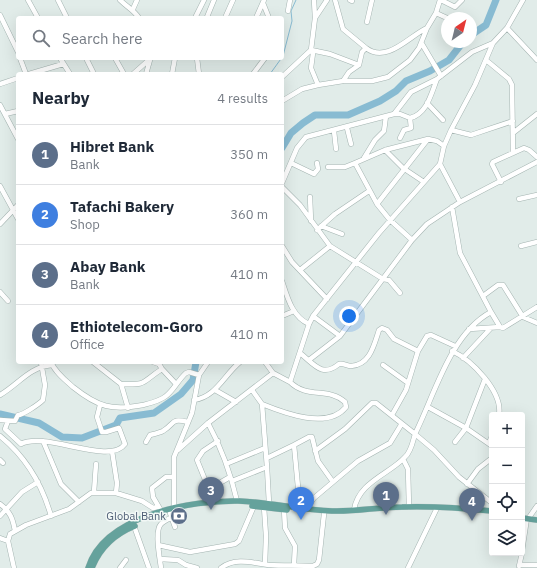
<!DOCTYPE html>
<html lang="en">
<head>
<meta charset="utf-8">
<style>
	body { margin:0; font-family:"IBM Plex Sans",sans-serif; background:#f6f6f7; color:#1f2937 }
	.controls { position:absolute; right:12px; bottom:12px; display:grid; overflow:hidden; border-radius:4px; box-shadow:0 4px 16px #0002 }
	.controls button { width:36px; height:36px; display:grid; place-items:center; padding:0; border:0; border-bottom:1px solid #e0e1e3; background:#fff; color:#1f2937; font:20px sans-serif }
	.compass { position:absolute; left:441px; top:12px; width:36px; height:36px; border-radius:50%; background:#fff; box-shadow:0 4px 16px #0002; rotate:35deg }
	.you { position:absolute; left:349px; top:316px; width:14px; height:14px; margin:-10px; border:3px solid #fff; border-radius:50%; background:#1a73e8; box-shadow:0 0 0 6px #1a73e833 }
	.badge { display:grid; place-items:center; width:26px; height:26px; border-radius:50%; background:#7f5a45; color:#fff; font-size:13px; font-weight:700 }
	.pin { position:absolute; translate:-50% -33px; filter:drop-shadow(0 1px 2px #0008) }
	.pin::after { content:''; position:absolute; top:21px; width:14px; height:12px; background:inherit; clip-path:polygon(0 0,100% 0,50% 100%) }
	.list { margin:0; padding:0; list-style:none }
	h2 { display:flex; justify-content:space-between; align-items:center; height:52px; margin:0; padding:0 16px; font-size:17px }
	h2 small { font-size:13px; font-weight:400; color:#747a83 }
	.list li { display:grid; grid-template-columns:26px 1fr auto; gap:12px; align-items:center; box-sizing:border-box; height:60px; padding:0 16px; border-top:1px solid #e0e1e3 }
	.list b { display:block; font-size:15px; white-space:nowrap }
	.list p { margin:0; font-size:13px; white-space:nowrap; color:#747a83 }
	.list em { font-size:13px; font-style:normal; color:#747a83 }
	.icon { flex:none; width:22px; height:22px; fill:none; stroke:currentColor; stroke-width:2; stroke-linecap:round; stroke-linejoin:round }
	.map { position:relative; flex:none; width:537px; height:568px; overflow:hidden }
	.search { position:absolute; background:#fff; box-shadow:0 4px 16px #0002; left:16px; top:16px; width:268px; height:44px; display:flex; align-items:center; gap:10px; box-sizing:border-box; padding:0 14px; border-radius:4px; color:#747a83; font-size:15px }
	.panel { position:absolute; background:#fff; box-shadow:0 4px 16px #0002; left:16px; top:72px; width:268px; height:292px; border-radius:4px }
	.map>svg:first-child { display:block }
</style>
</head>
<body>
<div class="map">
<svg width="537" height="568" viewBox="0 0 537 568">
	<rect width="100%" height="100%" fill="#e1ece9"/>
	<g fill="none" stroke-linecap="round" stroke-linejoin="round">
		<path stroke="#88bbd2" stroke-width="1" d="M270,74L283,56L292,21L291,11L296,0"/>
		<path stroke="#88bbd2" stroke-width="7" d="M471,35L486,25L496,0
			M282,148L291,133L303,123L315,115H348L380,101L396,91L406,81L430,71L449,60L463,42
			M0,414L39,423L62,437L82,438L116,425L120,418L154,413L181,394L193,380L196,362"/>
		<g stroke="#a4b4b1" stroke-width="5.5">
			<path id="minor" d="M28,0L38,18
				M58,0L67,18
				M120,0C127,7 134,10 139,18
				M314,0L315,18
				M335,0L343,29L366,48
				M350,0L352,1
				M441,0L455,7L462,0
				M263,3L269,18
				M133,9L137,0
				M288,11L290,0
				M436,13L447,18
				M0,15L18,52
				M207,17L214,0
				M195,18L204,0
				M225,18L233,0
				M256,18L264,0
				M367,22L372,0
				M507,28L537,60
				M422,44L441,76
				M20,58L26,74
				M60,58L70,74
				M86,58L94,74
				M115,58L124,74
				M197,58L199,74
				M486,60L509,79L512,85L513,153
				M29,74L63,64
				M133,74L151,58
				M146,74L150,60
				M172,74L175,58
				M253,74L265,58
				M282,77L311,50L330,54L359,65
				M343,81L349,72L359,65L362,52L366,48C387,64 409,36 427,28
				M0,84L18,78
				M318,85L311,68L313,53L311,50L315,18L327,0
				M282,101L302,89L318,85L343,81H372L388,77L410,60L419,48L427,28L436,13L440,0
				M427,103L443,120
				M0,105L18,139
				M5,114L18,111
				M394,114H400L410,118C427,114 431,94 437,79
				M347,128L351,144
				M451,130L471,135L513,121
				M334,131L336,149
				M513,133L537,114
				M400,138L404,130L411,128L410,118
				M385,150L403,168L424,182
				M364,158L375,140L384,131L386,116
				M291,163L314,174L318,169L317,163
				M440,164L460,202
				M328,167H345L355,163
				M501,182L492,164L493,162L524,148L529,150L537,157
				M282,183L297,148L306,137L394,114L411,92L437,79L472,52L493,43
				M0,186L18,219
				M282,187L300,205L330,246L300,270
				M310,197L311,221
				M519,199L537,195
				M377,204L355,163L385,150L428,139
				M452,207L460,253L491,312
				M0,224L18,205
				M321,226L342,234
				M317,230L335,214L369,191
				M412,240L390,220L377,204L428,139L437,141L444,146
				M282,246L292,262L327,299
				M330,246L383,279L389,280L400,293
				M521,246L537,242
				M282,281C287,296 292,317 309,324
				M0,292L8,301
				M483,296L498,285H503L523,317L537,323
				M282,316L294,311
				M313,316L340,336L412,240L427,224L460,202L537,162
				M469,329L500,327
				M452,351C472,360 503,392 499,415
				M300,353C314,364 322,378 339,364C343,363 347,366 351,366C370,365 374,345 379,330L382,328L387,330L394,339L418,351
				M463,358L490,329
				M309,360L340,336
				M51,362C55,372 65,380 73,387C98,407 112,411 143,405C151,403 160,401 166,396C174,390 178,380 186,373L189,372L199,375
				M93,362L121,384L128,408
				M153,362L159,364L162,369L176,384
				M265,362L273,373L290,382L309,324L313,316L379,233L440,164L444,146L451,130L475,85L493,43L507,28L523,0
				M383,365L408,383
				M121,384C149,385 140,383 162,369
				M215,390L236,402
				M252,390L262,404L267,467
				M0,395C19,384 29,367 52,365
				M194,400C216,397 224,375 240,362
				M262,404C284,413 328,430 346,407L345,402C329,387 307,399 290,382
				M428,407L466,428L492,446
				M392,415L406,390L418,351L427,336L431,335L455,346
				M0,420L15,421L18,415C23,415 39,404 43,400L45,385L41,362
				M8,421L5,429L21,444C45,431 110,466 125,444L119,428L106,432H102L97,417L100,405
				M0,436C26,457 42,484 51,516
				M43,441L61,484L79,502
				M218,441L203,451L197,460L208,487L211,488L230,477
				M146,442L150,435C154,434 159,433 163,431C176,423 170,418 188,422
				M455,442L466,428L485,379
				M489,443L492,436
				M294,445L309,437H312L318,461L333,482L358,461L390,443L401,425
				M178,450L208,423
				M112,451L117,483L116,493
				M315,451L345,429L372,403H376L415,434C435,394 450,334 491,312L500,327L503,328L537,307
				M267,458L294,445L300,508
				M403,459L408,469L409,507
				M0,460L3,463
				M226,464L265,448
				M232,481L267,467L269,503
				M467,484L478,469L492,458
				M94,492L96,464
				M237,501C231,475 221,447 208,423L273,373
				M0,504C10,511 13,519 15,531
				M264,507L266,536L265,564
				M160,509L153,497L152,488L166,477H174
				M284,509L285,528L295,546L294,565
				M306,509L314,498L333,482
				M354,510C358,482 390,474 405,457C411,452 413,441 415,434L434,450L459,477L492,503
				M174,512V457L192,413L199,375L208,362
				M170,513L175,527
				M0,516L22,492L38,482
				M530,516L537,506
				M134,526L149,568
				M0,538L8,541
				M158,545L190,552L235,544L239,541L254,506
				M522,551L527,518
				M160,559L178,560L186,565L197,568
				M520,565H537
				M519,566L522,553
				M14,568L8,541L10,534L26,525L69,509L91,493H116L142,501L153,508L158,507
				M120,568L126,560
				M161,568C160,559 154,531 161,524C164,521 169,519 172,517
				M221,568C235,557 254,563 269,565C284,566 299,565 313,566L317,564L319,560L324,514
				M408,568L437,508"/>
		</g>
		<g stroke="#c1c9c8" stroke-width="6">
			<path id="major" d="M252,506L287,510
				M522,518L537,520
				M88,568C104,515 192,500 239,501C270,502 301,510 332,511C355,512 378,507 402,507C432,506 462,508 492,511
				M92,568C100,548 115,534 135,526"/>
		</g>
		<use href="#minor" stroke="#fff" stroke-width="4.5"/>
		<use href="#major" stroke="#65a29c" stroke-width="5.5"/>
	</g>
	<defs>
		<g id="bank-disc" transform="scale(0.9)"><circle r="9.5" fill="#5c6f8a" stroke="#f2f8f6"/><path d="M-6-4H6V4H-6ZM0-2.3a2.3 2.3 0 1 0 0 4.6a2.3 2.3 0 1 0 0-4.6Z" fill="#fff"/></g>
	</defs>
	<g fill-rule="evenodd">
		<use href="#bank-disc" x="179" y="516"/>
	</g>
	<g text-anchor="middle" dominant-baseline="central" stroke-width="3" stroke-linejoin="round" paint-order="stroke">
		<g font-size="11" fill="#4e5e75" stroke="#f2f8f6" text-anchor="end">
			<text x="166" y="516">Global Bank</text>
		</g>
	</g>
</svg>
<div class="controls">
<button>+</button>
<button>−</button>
<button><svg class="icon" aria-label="locate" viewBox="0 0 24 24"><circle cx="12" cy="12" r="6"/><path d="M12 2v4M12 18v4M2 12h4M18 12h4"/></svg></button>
<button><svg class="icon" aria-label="layers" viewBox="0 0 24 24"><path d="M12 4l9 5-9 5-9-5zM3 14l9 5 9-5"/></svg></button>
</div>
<svg class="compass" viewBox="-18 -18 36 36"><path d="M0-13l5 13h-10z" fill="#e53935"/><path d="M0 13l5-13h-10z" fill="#747a83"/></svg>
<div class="you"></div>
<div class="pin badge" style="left:386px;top:515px;background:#5c6f8a">1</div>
<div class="pin badge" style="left:301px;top:520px;background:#3f7fe0">2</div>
<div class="pin badge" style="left:211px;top:510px;background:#5c6f8a">3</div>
<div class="pin badge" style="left:472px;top:521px;background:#5c6f8a">4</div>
<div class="search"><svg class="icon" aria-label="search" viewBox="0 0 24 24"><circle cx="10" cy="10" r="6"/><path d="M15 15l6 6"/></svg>Search here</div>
<section class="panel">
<h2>Nearby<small>4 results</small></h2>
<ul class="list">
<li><span class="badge" style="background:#5c6f8a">1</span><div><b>Hibret Bank</b><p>Bank</p></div><em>350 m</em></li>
<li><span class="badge" style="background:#3f7fe0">2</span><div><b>Tafachi Bakery</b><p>Shop</p></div><em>360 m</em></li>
<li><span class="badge" style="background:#5c6f8a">3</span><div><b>Abay Bank</b><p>Bank</p></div><em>410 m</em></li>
<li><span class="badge" style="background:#5c6f8a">4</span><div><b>Ethiotelecom-Goro</b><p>Office</p></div><em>410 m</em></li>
</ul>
</section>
</div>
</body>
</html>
